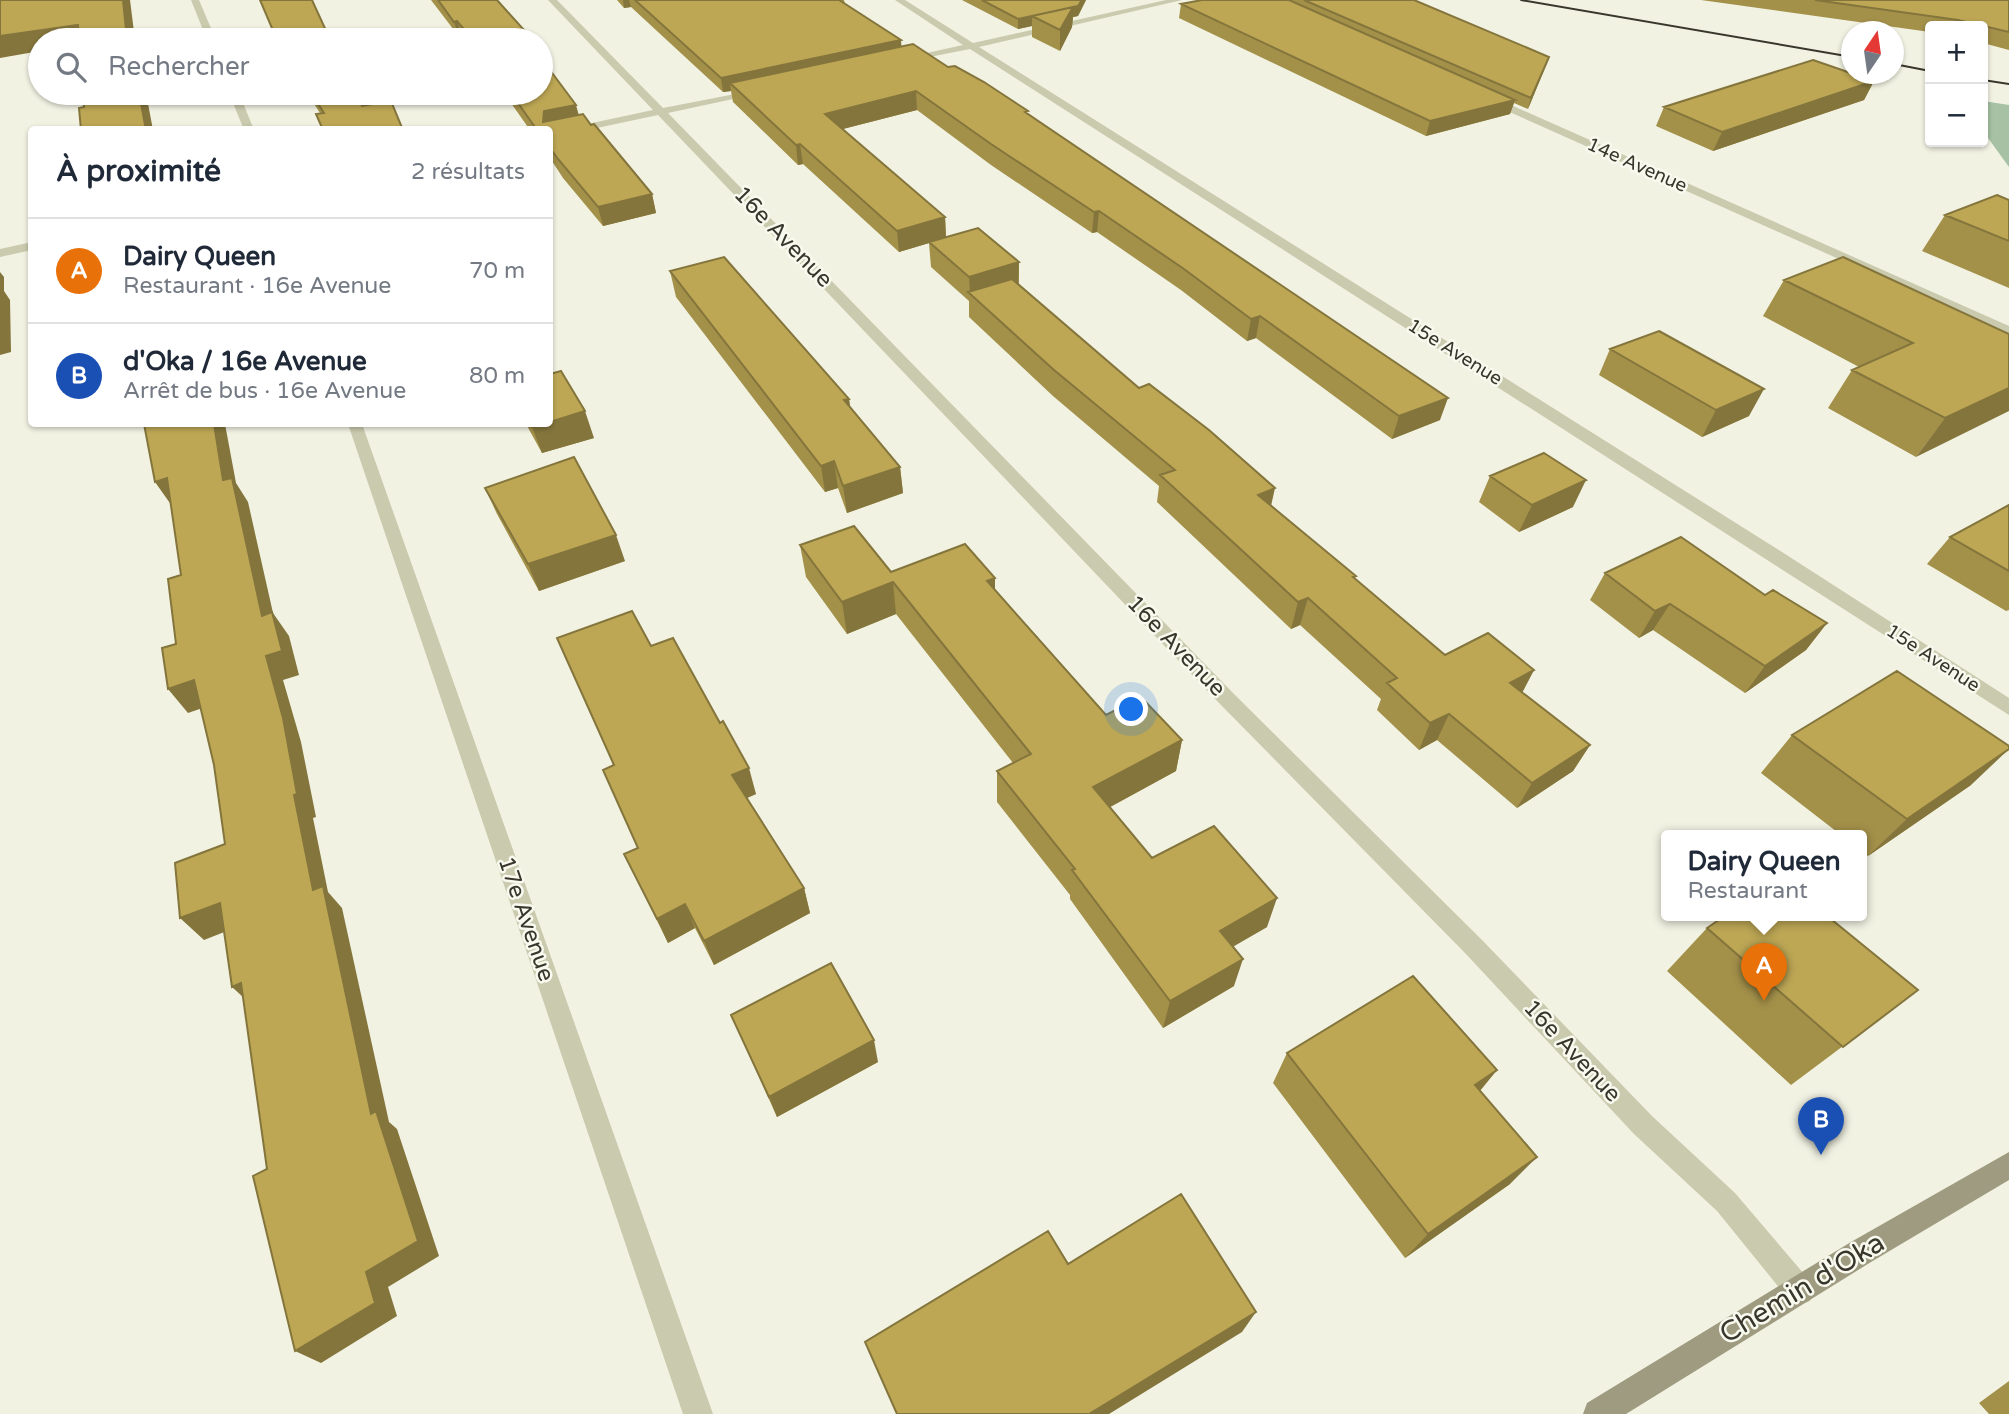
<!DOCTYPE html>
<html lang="fr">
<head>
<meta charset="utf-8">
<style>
	body { margin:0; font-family:"Varela Round",sans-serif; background:#f2f2f3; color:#1f2937 }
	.controls { position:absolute; right:21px; top:21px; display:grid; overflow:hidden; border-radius:7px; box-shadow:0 2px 5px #0004 }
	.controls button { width:63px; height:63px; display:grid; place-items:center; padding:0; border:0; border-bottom:2px solid #e0e1e3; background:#fff; color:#1f2937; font:35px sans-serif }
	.compass { position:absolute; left:1841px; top:21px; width:63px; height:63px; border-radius:50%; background:#fff; box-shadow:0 2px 5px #0004; rotate:13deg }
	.you { position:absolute; left:1132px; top:710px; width:24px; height:24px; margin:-18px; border:5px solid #fff; border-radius:50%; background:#1a73e8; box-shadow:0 0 0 10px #1a73e833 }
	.badge { display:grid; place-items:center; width:46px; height:46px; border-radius:50%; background:#ea580c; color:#fff; font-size:23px; font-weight:700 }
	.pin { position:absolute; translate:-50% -58px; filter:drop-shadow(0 2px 4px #0008) }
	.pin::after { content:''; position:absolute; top:37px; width:24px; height:21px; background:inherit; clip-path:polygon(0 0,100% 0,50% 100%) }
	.popup { position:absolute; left:1661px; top:830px; width:206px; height:91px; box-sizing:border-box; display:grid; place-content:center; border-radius:7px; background:#fff; filter:drop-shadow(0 2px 5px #0005); font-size:23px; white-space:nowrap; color:#747a83 }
	.popup b { font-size:26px; color:#1f2937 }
	.popup::after { content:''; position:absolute; left:50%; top:100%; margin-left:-14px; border:14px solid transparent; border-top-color:#fff }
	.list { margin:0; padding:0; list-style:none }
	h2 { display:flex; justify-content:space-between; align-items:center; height:91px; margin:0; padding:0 28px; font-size:30px }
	h2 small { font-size:23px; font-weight:400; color:#747a83 }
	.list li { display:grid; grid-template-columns:46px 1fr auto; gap:21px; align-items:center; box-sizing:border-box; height:105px; padding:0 28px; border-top:2px solid #e0e1e3 }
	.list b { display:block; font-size:26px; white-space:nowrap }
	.list p { margin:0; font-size:23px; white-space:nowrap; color:#747a83 }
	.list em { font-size:23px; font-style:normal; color:#747a83 }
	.icon { flex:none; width:38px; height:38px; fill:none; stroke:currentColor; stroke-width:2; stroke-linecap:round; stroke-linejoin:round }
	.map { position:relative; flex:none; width:2009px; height:1414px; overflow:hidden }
	.search { position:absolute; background:#fff; box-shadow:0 2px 5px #0004; left:28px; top:28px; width:525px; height:77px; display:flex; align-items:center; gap:18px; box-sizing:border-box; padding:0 24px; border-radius:38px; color:#747a83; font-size:26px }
	.panel { position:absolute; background:#fff; box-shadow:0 2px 5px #0004; left:28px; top:126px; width:525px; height:301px; border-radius:7px }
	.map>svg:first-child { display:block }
</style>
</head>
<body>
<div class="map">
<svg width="2009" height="1414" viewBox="0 0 2009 1414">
	<rect width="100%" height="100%" fill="#f1f2e2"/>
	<path fill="#a6c1a3" d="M1983,101L2009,105V167L1983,131Z"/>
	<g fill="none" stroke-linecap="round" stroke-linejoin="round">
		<path fill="#cacaae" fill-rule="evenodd" d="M191,0H199L216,40H207Z
			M548,0H557L663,108L761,89V93L668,113L1234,694L1481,939L1652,1116L1735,1193L1810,1281L1814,1291L1810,1301L1800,1305L1790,1301L1717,1211L1634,1134L1465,953L1220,704L658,115L550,138V132L653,110Z
			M895,0H905L973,43L1166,0H1182L979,47L1782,552L2009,698V715L970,49L904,62V58L963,45Z
			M229,93H239L254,130H244Z
			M1485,97H1493L2009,326V335L1485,101Z
			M32,242V250L0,257V249Z
			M348,424H362L713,1414H683Z"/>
		<path fill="#9e9b80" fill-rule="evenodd" d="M2009,1152V1180L1871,1262L1626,1414H1583L1587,1403L1851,1242Z"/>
		<path stroke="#39372c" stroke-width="2" d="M1521,0L1852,57
			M1894,64L1930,71
			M1983,80L2009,84"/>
	</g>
	<path fill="#a39049" d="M431,0H497L533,40H465L463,38H460Z
		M617,0H844L845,4L901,40V46L948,67L1028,113L1440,420L1392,439L1256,338L1247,341L1181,290L1097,232L1092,233L991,165L917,110L843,129L945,217L946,237L1019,262V285L1355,579L1445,655L1534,670L1522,692L1590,745L1573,771L1517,808L1437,740L1419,750L1377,710L1381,699L1300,625L1291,629L1157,502L1159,486L1053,396L969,317V301L931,267L929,243L899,252L803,164L798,165L733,102L731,91L723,92L631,7L624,8Z
		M962,0H1086L1078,16L1073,17L1072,27L1060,51L1032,37V26L1018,29Z
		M1202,0H1414L1549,57L1528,109L1514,103L1510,114L1426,136L1179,18L1181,4Z
		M1701,0H2009V50L1983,43V26H1930V32Z
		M549,69L579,115L591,125L652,194L656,213L603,226L563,178L550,158V130H530L504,93H541Z
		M1874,81L1864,100L1713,151L1656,126L1664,107Z
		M307,93H356L362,106L320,113Z
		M2009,200V288L1922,251L1945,215Z
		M670,271L849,399L850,408L900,467L903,493L847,513L838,488L825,492L676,297Z
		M1784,280L2009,334L1916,457L1828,408L1852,370L1859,367L1763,316Z
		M1610,349L1749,416L1702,437L1599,375Z
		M526,424H550L594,438L542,453Z
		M1490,476L1573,507L1519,532L1479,502Z
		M485,488L625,561L539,591L497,514Z
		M2009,505V610L2006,611L1927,564L1950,537Z
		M800,545L891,572L995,590L1106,715L1182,740L1176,771L1110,807L1152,858L1267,927L1233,946L1234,986L1163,1028L1070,899V895L997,802V771L1013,763L896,614L847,634L806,577Z
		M1605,573L1765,595L1827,623L1806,650L1745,693L1653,630L1639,638L1590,600Z
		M651,646L756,794L747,798L804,888L810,913L714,965L695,928L668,943L624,854L638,848Z
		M1792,735L1971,785L1868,856L1862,851V835H1841L1761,773Z
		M1707,928L1918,990L1791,1085L1667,971Z
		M731,1015L878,1062L777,1117Z
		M1287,1053L1497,1070L1480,1091L1510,1184L1405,1258L1273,1083Z
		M2009,1381V1414H1989L1979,1403Z"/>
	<path fill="#84753c" d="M123,0H130L135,40H127Z
		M623,0H629L631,7L624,8Z
		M1082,0H1086L1078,16L1073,17L1072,27L1060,51V30L1047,23Z
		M1032,16V26L1018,29V19Z
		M457,21L463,38H460L454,22Z
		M78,25L87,40H40V51L0,58V36Z
		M901,40L902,54L730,83L731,91L723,92L721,78Z
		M541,54H545L550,71L541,64Z
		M1549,57L1545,68L1528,109L1531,98Z
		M1874,81L1864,100L1713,151L1722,132Z
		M916,91L917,110L827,133L825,114Z
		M139,93H146L153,130H146Z
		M1515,100L1510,114L1426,136L1430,121Z
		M576,105L581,123L543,122L544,111Z
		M800,144L803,164L798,165L796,145Z
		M652,194L656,213L603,226L598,207Z
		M1099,211L1097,232L1092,233L1094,212Z
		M945,217L946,238L899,252L897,231Z
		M1019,262L1018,288L970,293L969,277Z
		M0,272L4,277V291L10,300L11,352L0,355Z
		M1260,316L1256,338L1247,341L1251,319Z
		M2009,388V411L1916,457L1945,418Z
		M1764,389L1749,416L1702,437L1716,410Z
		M1448,398L1440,420L1392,439L1399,416Z
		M849,399L853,425L844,400Z
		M585,411L594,438L542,453L532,427L543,424H550V422Z
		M214,424H225L236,483L248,502L273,613L289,636L299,675L283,680L301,742L316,817L313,818L328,892L342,908L389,1122L397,1129L439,1256L388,1287L397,1316L321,1363L295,1351L366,1272L371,1114L313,890L266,656L262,616L223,480Z
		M834,461L838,488L825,492L821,466Z
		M900,467L903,493L847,513L843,486Z
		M167,478L172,506L155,482Z
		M1586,480L1573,507L1519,532L1532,505Z
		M1275,488L1269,515L1258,495Z
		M616,535L625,561L539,591L528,564Z
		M995,578V609L987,581Z
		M893,582L896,614L847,634L842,602Z
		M1308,598L1300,625L1291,629L1298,602Z
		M1670,604L1653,630L1639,638L1655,611Z
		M1827,623L1806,650L1745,693L1765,666Z
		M1534,670L1520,697L1510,683Z
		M194,680L214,704L188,713L168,689Z
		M1449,714L1437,740L1419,750L1430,723Z
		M1182,740L1176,771L1090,818L1093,787Z
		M1590,745L1573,771L1517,808L1532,783Z
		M2009,749L1971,785L1868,856L1907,819Z
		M749,768L756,794L740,801L732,775Z
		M804,888L810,913L714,965L704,941Z
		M1277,898L1267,927L1212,959L1220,931Z
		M220,903L242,925L204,940L180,918Z
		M685,904L695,928L668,943L657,919Z
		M1243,959L1234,986L1163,1028L1170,1001Z
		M241,983L255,1008L232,987Z
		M874,1040L878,1062L777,1117L769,1097Z
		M1497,1070L1472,1100L1475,1085Z
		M1537,1157L1510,1184L1405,1258L1428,1234Z
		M1256,1312L1242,1332L1109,1414H1089Z"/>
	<path fill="#bda755" stroke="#84753c" stroke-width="2" d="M0,0H123L127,40H79L78,25L0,36Z
		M260,0H312L328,35L331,34L334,40H277Z
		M438,0H497L533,40H473L457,21L454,22Z
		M635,0H839L901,40L721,78Z
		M982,0H1082L1078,6L1018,19Z
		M1202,0H1289L1515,100L1430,121L1181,4Z
		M1304,0H1414L1549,57L1531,98Z
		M1815,0H2009V32L1958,20Z
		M1073,7L1060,30L1032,16Z
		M913,44L948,67L955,66L984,82L1028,111L1025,112L1448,398L1399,416L1260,316L1251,319L1184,269L1099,211L1094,212L991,144L916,91L825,114L945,217L897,231L800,144L796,145L730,83Z
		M541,58L576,105L544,111L543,122L583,114L591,125L594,124L652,194L598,207L558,159L550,148V130H537L511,93H541Z
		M1813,60L1874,81L1722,132L1664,107Z
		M83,93H139L146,130H81L79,108L84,107Z
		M311,93H356L362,106L391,101L403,130H323L316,114L324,113Z
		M1997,195L2009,200V241L1945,215Z
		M978,228L1019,262L969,277L929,242Z
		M724,257L849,399L844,400L900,467L843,486L834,461L821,466L670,271Z
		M1843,257L2009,334V388L1945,418L1852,370L1913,343L1784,280Z
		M1012,279L1139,388L1149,384L1209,430L1275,488L1258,495L1356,576L1353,577L1445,655L1488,633L1534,670L1510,683L1590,745L1532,783L1449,714L1430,723L1387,683L1397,678L1308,598L1298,602L1160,475L1175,470L1054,370L968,292Z
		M1659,331L1764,389L1716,410L1610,349Z
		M561,371L585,411L550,422V374Z
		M144,424H214L223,480L232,478L262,616L272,612L282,651L266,656L283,718L297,794L294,795L313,890L323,886L371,1114L376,1111L418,1241L366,1272L375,1303L295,1351L253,1176L267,1169L241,983L232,987L220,903L180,918L175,863L225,844L214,765L194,680L168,689L162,648L176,644L168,579L181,575L167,478L155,482Z
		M531,424H543L532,427Z
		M1544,453L1586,480L1532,505L1490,476Z
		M574,457L616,535L528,564L485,488Z
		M2009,505V571L1950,537Z
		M854,526L891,572L965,544L995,578L987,581L1106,715L1141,697L1182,740L1093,787L1152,858L1214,826L1277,898L1220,931L1243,959L1170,1001L1072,870L1075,869L997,771L1031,754L893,582L842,602L800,545Z
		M1681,537L1765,595L1773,590L1827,623L1765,666L1670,604L1655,611L1605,573Z
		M632,611L651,646L673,638L720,723L723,721L749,768L732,775L804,888L704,941L685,904L657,919L624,854L638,848L603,770L614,765L557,638Z
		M1897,671L2009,746V749L1907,819L1792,735Z
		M1726,915H1826L1918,990L1843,1047L1707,928Z
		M831,963L874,1040L769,1097L731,1015Z
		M1413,976L1497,1070L1475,1085L1537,1157L1428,1234L1287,1053Z
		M1181,1194L1256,1312L1089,1414H897L865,1342L1048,1231L1068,1264Z"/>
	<g text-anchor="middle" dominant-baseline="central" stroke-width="5" stroke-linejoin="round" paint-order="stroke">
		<g font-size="19" fill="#39372c" stroke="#f9faef">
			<text transform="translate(1637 165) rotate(24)">14e Avenue</text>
			<text transform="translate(1455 352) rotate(32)">15e Avenue</text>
			<text transform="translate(1933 658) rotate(33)">15e Avenue</text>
		</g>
		<g font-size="23" fill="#39372c" stroke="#f9faef">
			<text transform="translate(783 237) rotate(46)">16e Avenue</text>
			<text transform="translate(1176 646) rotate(46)">16e Avenue</text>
			<text transform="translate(526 919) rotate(71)">17e Avenue</text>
			<text transform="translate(1572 1051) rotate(47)">16e Avenue</text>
		</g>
		<g font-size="28" fill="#39372c" stroke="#f9faef">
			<text transform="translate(1802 1288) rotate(-31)">Chemin d'Oka</text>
		</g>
	</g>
</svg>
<div class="controls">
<button>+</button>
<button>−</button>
</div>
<svg class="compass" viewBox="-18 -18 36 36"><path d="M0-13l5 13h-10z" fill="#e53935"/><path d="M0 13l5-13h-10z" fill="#747a83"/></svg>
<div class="you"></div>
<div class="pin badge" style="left:1764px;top:1001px;background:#e8710a">A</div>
<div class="popup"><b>Dairy Queen</b>Restaurant</div>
<div class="pin badge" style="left:1821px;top:1155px;background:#1a4fb4">B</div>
<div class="search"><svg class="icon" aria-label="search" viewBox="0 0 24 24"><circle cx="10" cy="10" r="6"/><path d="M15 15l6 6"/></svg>Rechercher</div>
<section class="panel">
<h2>À proximité<small>2 résultats</small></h2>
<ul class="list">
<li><span class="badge" style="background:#e8710a">A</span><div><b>Dairy Queen</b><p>Restaurant · 16e Avenue</p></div><em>70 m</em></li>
<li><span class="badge" style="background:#1a4fb4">B</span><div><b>d'Oka / 16e Avenue</b><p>Arrêt de bus · 16e Avenue</p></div><em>80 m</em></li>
</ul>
</section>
</div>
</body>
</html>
